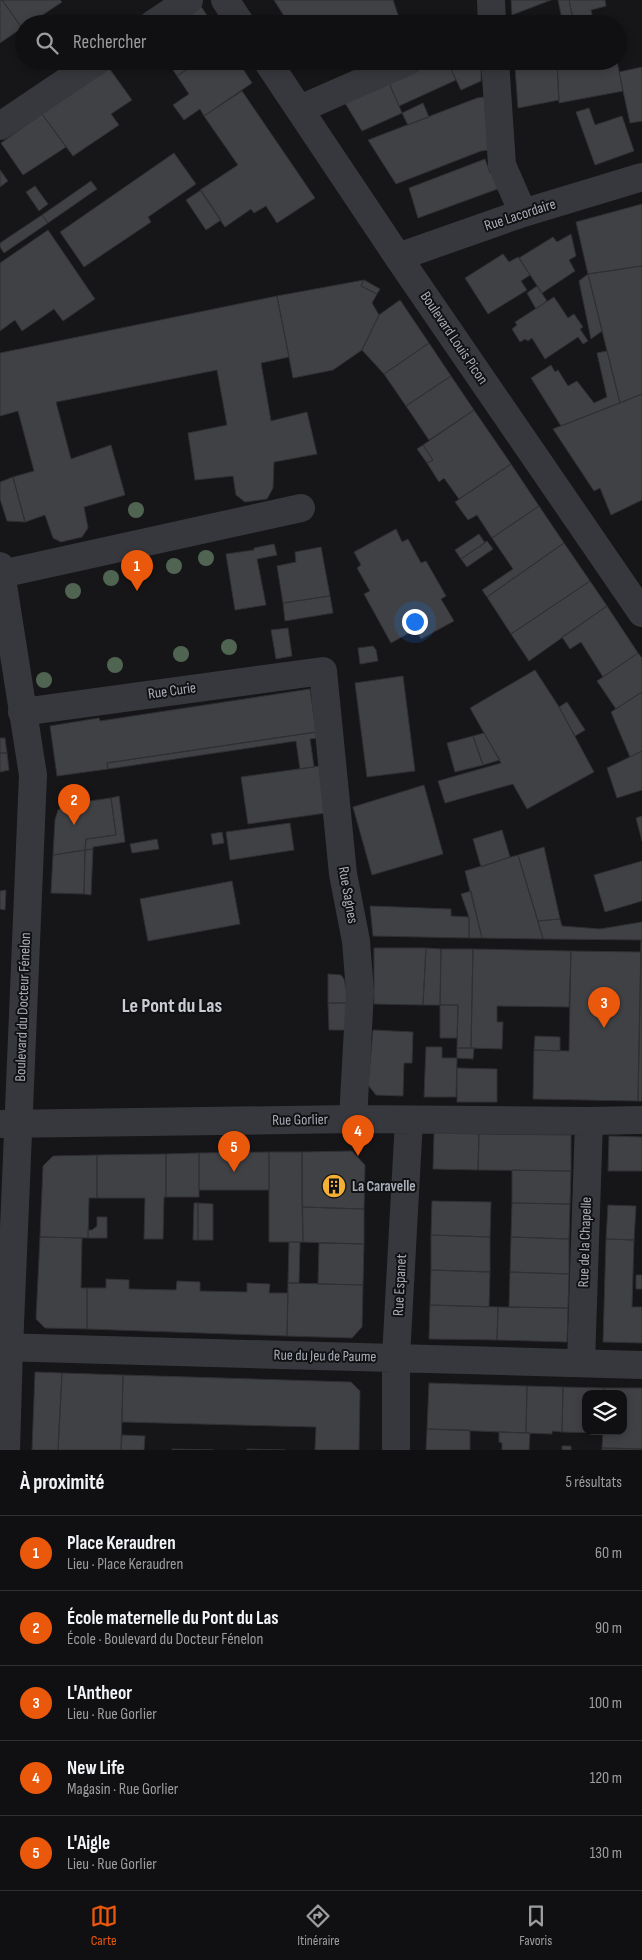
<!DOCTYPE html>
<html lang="fr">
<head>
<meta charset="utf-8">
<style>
	body { margin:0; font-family:"Sofia Sans Condensed",sans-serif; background:#19191b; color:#f1f3f6 }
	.controls { position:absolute; right:15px; bottom:15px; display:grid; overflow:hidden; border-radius:10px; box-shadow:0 2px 8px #0003 }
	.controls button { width:45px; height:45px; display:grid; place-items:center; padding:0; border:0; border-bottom:1px solid #303032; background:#101012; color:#f1f3f6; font:25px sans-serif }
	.you { position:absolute; left:414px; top:621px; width:18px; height:18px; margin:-12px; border:4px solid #fff; border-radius:50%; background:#1a73e8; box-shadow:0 0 0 8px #1a73e833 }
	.badge { display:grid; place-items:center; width:32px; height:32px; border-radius:50%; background:#ea580c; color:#fff; font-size:16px; font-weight:700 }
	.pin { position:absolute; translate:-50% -41px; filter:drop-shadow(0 1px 2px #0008) }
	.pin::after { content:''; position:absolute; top:26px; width:18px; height:15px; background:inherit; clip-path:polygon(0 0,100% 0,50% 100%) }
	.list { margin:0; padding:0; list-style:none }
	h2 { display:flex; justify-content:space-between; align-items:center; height:65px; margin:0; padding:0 20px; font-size:21px }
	h2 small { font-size:16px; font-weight:400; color:#9c9d9f }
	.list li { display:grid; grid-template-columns:32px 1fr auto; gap:15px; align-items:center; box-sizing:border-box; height:75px; padding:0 20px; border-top:1px solid #303032 }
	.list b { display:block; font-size:19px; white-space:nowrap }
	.list p { margin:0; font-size:16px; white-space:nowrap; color:#9c9d9f }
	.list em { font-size:16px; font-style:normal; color:#9c9d9f }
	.icon { flex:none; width:28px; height:28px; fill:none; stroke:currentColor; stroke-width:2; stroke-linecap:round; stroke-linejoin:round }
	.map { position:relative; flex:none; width:642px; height:1450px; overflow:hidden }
	.search { position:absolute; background:#101012; box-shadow:0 2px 8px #0003; left:15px; right:15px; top:15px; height:55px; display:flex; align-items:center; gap:12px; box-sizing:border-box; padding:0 18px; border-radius:28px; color:#9c9d9f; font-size:19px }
	.sheet { height:440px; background:#101012 }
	nav { display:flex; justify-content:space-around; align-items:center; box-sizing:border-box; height:70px; border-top:1px solid #303032; background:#101012; font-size:14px; color:#9c9d9f }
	nav a { display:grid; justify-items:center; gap:2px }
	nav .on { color:#ea580c }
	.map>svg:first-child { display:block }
</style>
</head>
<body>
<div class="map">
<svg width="642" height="1450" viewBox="0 0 642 1450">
	<rect width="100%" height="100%" fill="#161618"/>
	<path fill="#404145" stroke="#303034" d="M0,0H2L22,28L0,43Z
		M2,0H60L62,2L29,24H24L22,28Z
		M274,0H393L401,24H289Z
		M511,0H551L512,15Z
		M558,0H569L574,24H563Z
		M569,0H605L606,6L591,10L594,24H574Z
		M200,5L213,24H173Z
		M167,61H199L177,76Z
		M199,61H238L252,83L204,116L200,109L184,120L173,105L189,94L177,76Z
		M426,61H447L456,80L399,106L387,78Z
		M447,61H488L481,63V81L461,90Z
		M550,61H557L559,100L518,108L515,67Z
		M557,61H617L623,91L559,103Z
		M642,67V121L630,123L619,72Z
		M109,68L132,100L111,114L119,125L73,156L42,114Z
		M387,78L402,113L362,131L342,98Z
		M242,91L315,198L277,223L266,206L254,213L251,209L225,227L200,190L238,165L204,116Z
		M492,96L496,149L481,151L396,184L368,140L477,98Z
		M423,103L429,117L408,125L402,113Z
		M589,108L595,125L622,116L634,151L595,165L576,112Z
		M42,114L66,147L23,175L1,143Z
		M174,153L196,184L148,217L151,222L84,267L60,232Z
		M485,159L490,173L497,170L503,187L418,218L409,188Z
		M0,170L8,181L0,187Z
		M91,181L97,189L48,223L42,215Z
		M35,186L48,204L39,211L26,192Z
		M201,190L221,220L206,230L186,200Z
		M642,204V266L588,274L576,222Z
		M42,215L48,223L4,253L0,247V243Z
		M48,230L95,299L63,321L54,309L22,331L15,320L0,331V263Z
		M571,234L576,256L569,260L575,271L542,293L519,258L553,237L557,242Z
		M503,254L509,262L518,257L519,258L530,275L521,281L527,290L488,314L465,278Z
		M642,266V394L620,403L588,274Z
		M588,274L602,331L591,339L579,281Z
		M364,280L380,289L377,294L361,286Z
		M364,280L361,286L377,294L372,303L379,315L362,350L333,370L293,378L277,296Z
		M537,286L547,301L536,309L527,293Z
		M277,296L289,357L261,363L271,421L307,412L317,454L274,462L273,488L267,499L245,502L236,495L233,476L195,480L188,433L227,425L217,370L56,402L71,459L111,445L125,495L84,507L88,528L82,537L61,542L53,538L45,515L25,522L13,477L34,471L18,411L0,416V353Z
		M554,297L568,318L574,314L583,327L580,329L588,341L583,344L578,337L545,359L532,338L528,341L525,339L520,342L512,329L517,325L515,322Z
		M400,300L429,343L384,374L362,350L379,315Z
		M429,343L451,376L406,406L384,374Z
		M607,351L620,403L561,426L531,378L551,365L555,372L558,370L568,386L577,381L594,403L607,397L597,353Z
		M451,376L474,410L429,440L406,406Z
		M642,394V500L611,515L600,488L594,491L553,429Z
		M474,410L511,464L459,499L444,478L439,482L427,463L433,460L423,445Z
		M423,445L433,460L427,463L417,449Z
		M511,464L539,506L492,538L477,515L468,520L455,502Z
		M13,477L25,522L7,521L0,499V482Z
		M539,506L564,543L487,597L482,590L513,569L492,538Z
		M396,529L402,542L408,539L421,563L426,561L446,596L441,599L454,621L421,639L416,629L391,643L364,594L370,591L357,568L361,565L354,552Z
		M479,534L485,543L461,559L455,550Z
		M487,541L493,549L467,567L461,559Z
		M564,543L590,581L511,634L487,597Z
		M274,544L277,555L257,559L266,605L235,610L226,554L254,550V548Z
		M321,547L330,596L283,603L277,566L296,562L295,552Z
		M590,581L607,606L529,661L511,634Z
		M330,596L333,613L285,621L283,603Z
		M607,606L638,653L603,677L581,642L570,649L562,637Z
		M288,628L292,656L276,659L271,630Z
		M373,646L376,650L378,661L360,664L358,648Z
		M638,653L642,658V692L616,709L597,681Z
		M535,670L559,707L594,772L527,809L513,784L445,803L438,781L501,763L470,708Z
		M403,676L415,771L367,777L355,683Z
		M310,689L316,732L107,763L108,769L57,776L50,726L99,718L100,721Z
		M642,692V751L630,757L611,712Z
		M567,702L585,730L575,736L559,707Z
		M316,732L317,738L310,739L314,767L300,769L296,741L108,769L107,763Z
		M484,733L500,760L483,765L473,736Z
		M473,736L483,765L455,772L447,743Z
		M0,738H5L7,753H0Z
		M642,751V790L617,798L607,768Z
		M0,753H7L9,770L0,772Z
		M320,766L326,813L248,824L241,777Z
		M424,785L443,854L372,875L353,807Z
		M119,796L125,842L93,847V849L85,850L86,839L116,835L111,798Z
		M111,798L116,835L86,839L85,850L53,855L55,820L58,810L68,804Z
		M642,816V841L636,818Z
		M290,823L294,850L230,860L226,832Z
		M502,830L510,857L481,867L473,839Z
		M222,832L224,843L213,845L211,834Z
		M157,839L159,849L132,853L130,844Z
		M544,847L560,919L538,921L518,855Z
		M93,849L91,895L84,894L85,850Z
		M85,850L84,894L51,893L53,855Z
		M518,855L543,939L482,938L465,871Z
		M642,861V901L605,912L594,875Z
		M232,881L240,924L148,941L140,899Z
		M6,890L5,910L0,909V891Z
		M471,891L482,938H469V917L461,894Z
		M370,906L451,909V916L469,917V938L373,936Z
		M560,919L562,926L600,929L642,922V940L543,939L538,921Z
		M641,940H642V1101H638Z
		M374,948H426L423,1005L374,1004Z
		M426,948L441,949L440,1005H423Z
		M441,949H473L471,1048H457L458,1005H440Z
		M473,949L571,951L569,1007L497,1006V1022H503L502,1049L471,1048Z
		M571,951L641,952L638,1101L533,1099L534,1050L569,1051Z
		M328,974L341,975L344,979L349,1003H328Z
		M328,1003H349L350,1030H329Z
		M440,1005H458L457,1038H440Z
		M373,1030L413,1032L412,1063H404L403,1096L376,1095L368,1085Z
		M535,1036L560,1037V1051L534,1050Z
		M426,1047H442V1058H457L456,1097H424Z
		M457,1048H474L473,1059L457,1058Z
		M457,1068L497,1069V1102H457Z
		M434,1133L479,1134L478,1170L433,1169Z
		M479,1134L571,1135V1171L478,1170Z
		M609,1136L642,1137V1171H608Z
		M352,1151L365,1165L364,1209L302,1207V1152Z
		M269,1152V1190H199V1153Z
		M269,1152H302L303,1242H269Z
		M199,1153V1197H166V1154Z
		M166,1154V1197H164L163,1239H144L145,1198H97V1155Z
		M97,1155V1198H89L88,1238L40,1237L43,1166L53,1156Z
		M512,1170L571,1171L570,1204L512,1203Z
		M432,1201L491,1202L490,1237L431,1235Z
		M194,1203H198V1240H193Z
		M198,1203L213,1204V1240H198Z
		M512,1203L570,1204L569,1239L511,1237Z
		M608,1205L636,1206L634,1240L606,1239Z
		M302,1207L364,1209V1244L303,1242Z
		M97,1217H107V1238H88V1230H92L97,1226Z
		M431,1235L490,1237V1272L431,1270Z
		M40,1237L82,1238L81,1288H87V1329L45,1328L36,1319Z
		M511,1237L569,1239V1274L510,1272Z
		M606,1239L634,1240L632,1307H642V1343L603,1342Z
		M289,1242H300L299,1283H288Z
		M319,1243L364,1244L363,1285L318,1284Z
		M431,1270L490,1272L489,1307L430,1305Z
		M510,1272L569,1274L568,1308L509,1307Z
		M636,1275H642V1289H636Z
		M106,1279L129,1280V1289L176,1290L177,1281L200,1282V1291L247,1292V1283L270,1284L269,1293H288L287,1336L87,1329V1288H106Z
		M288,1283L363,1285L362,1327L352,1338L287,1336Z
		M430,1305L498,1307L497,1340L429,1339Z
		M498,1307L568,1308L567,1342L497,1340Z
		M35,1372L62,1373L58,1450H32Z
		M62,1373L123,1375L121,1450H58Z
		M123,1375L351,1382L360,1391L359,1450H315L316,1427L122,1422Z
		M429,1383L527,1386L526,1433L427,1429Z
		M527,1386L563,1387L562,1432L552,1431V1434L526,1433Z
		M563,1387L604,1388V1394H586V1431H603V1433L562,1432Z
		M604,1388H642V1449L602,1448L603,1431H623V1394H604Z
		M427,1429L470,1430V1450H426Z
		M499,1432L530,1433L529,1450H502V1443L499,1442Z
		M122,1435L145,1436L144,1450H121Z
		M562,1446H571V1450H562Z
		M602,1448L642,1449V1450H602Z
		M172,1449L214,1450H172Z
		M247,1449L285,1450H247Z"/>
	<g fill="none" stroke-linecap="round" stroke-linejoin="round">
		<path stroke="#37383d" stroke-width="28" d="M225,0L241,24
			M491,0L492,24
			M153,24L189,0
			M267,61L398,257L642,613
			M495,61L502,165L523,213
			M300,109L409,61
			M0,126L97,61
			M398,257L523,213L642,177
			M1,574L301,508
			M22,712L323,671L343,874L356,941L360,992L353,1119
			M0,1124L353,1119L589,1121L642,1120
			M0,1347L642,1365
			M581,1363L589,1121
			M396,1450V1357L409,1120"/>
		<path stroke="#37383d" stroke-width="28" d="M0,566L33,775L9,1348L6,1450"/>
	</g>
	<g fill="#506452">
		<circle cx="136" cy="510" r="8"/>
		<circle cx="206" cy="558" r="8"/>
		<circle cx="174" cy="566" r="8"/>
		<circle cx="138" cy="573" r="8"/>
		<circle cx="111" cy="578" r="8"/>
		<circle cx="73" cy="591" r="8"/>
		<circle cx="229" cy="647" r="8"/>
		<circle cx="181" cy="654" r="8"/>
		<circle cx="115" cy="665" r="8"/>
		<circle cx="44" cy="680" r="8"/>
	</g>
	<defs>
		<g id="building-disc" transform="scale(1.25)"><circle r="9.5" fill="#f2b134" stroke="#111113"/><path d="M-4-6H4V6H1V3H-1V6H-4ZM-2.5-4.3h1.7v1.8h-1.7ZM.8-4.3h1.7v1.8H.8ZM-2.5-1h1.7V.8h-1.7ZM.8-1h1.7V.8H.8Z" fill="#111"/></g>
	</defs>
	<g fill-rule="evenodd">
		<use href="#building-disc" x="334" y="1186"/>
	</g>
	<g text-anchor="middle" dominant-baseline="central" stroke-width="4" stroke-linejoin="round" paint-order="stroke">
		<g font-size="15" fill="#a8adb8" stroke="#111113">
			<text transform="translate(520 215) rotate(-18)">Rue Lacordaire</text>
			<text transform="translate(454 338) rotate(56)">Boulevard Louis Picon</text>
			<text transform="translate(172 691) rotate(-8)">Rue Curie</text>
			<text transform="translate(348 895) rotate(80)">Rue Sagnes</text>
			<text transform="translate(23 1007) rotate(-88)">Boulevard du Docteur Fénelon</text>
			<text transform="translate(300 1120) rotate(-1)">Rue Gorlier</text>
			<text transform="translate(585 1242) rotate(-88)">Rue de la Chapelle</text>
			<text transform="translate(400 1285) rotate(-87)">Rue Espanet</text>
			<text transform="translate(325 1356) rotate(1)">Rue du Jeu de Paume</text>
		</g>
		<g font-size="15" font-weight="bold" fill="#a8adb8" stroke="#111113" text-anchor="start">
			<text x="352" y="1186">La Caravelle</text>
		</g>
		<g font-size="20" font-weight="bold" fill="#c9ccd4" stroke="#111113">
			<text x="172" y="1006">Le Pont du Las</text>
		</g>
	</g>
</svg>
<div class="controls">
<button><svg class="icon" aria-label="layers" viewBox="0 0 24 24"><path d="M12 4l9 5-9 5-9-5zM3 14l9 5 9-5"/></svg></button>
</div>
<div class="you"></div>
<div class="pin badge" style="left:137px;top:591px">1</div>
<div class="pin badge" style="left:74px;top:825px">2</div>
<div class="pin badge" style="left:604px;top:1028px">3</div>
<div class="pin badge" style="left:358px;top:1156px">4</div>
<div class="pin badge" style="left:234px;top:1172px">5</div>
<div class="search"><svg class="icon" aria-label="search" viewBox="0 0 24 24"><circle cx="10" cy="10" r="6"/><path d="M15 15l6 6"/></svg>Rechercher</div>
</div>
<section class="sheet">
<h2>À proximité<small>5 résultats</small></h2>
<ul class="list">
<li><span class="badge">1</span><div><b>Place Keraudren</b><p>Lieu · Place Keraudren</p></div><em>60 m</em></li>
<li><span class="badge">2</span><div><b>École maternelle du Pont du Las</b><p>École · Boulevard du Docteur Fénelon</p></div><em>90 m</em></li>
<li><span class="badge">3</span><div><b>L'Antheor</b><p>Lieu · Rue Gorlier</p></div><em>100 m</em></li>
<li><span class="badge">4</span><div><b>New Life</b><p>Magasin · Rue Gorlier</p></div><em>120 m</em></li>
<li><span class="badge">5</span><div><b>L'Aigle</b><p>Lieu · Rue Gorlier</p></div><em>130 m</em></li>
</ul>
</section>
<nav>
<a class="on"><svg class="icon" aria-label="map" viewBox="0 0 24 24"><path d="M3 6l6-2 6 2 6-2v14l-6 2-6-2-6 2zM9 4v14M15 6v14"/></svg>Carte</a>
<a><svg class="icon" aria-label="directions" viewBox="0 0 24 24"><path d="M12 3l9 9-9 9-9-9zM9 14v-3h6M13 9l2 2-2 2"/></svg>Itinéraire</a>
<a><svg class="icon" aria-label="saved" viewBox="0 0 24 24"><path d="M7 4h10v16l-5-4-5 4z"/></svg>Favoris</a>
</nav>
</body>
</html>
